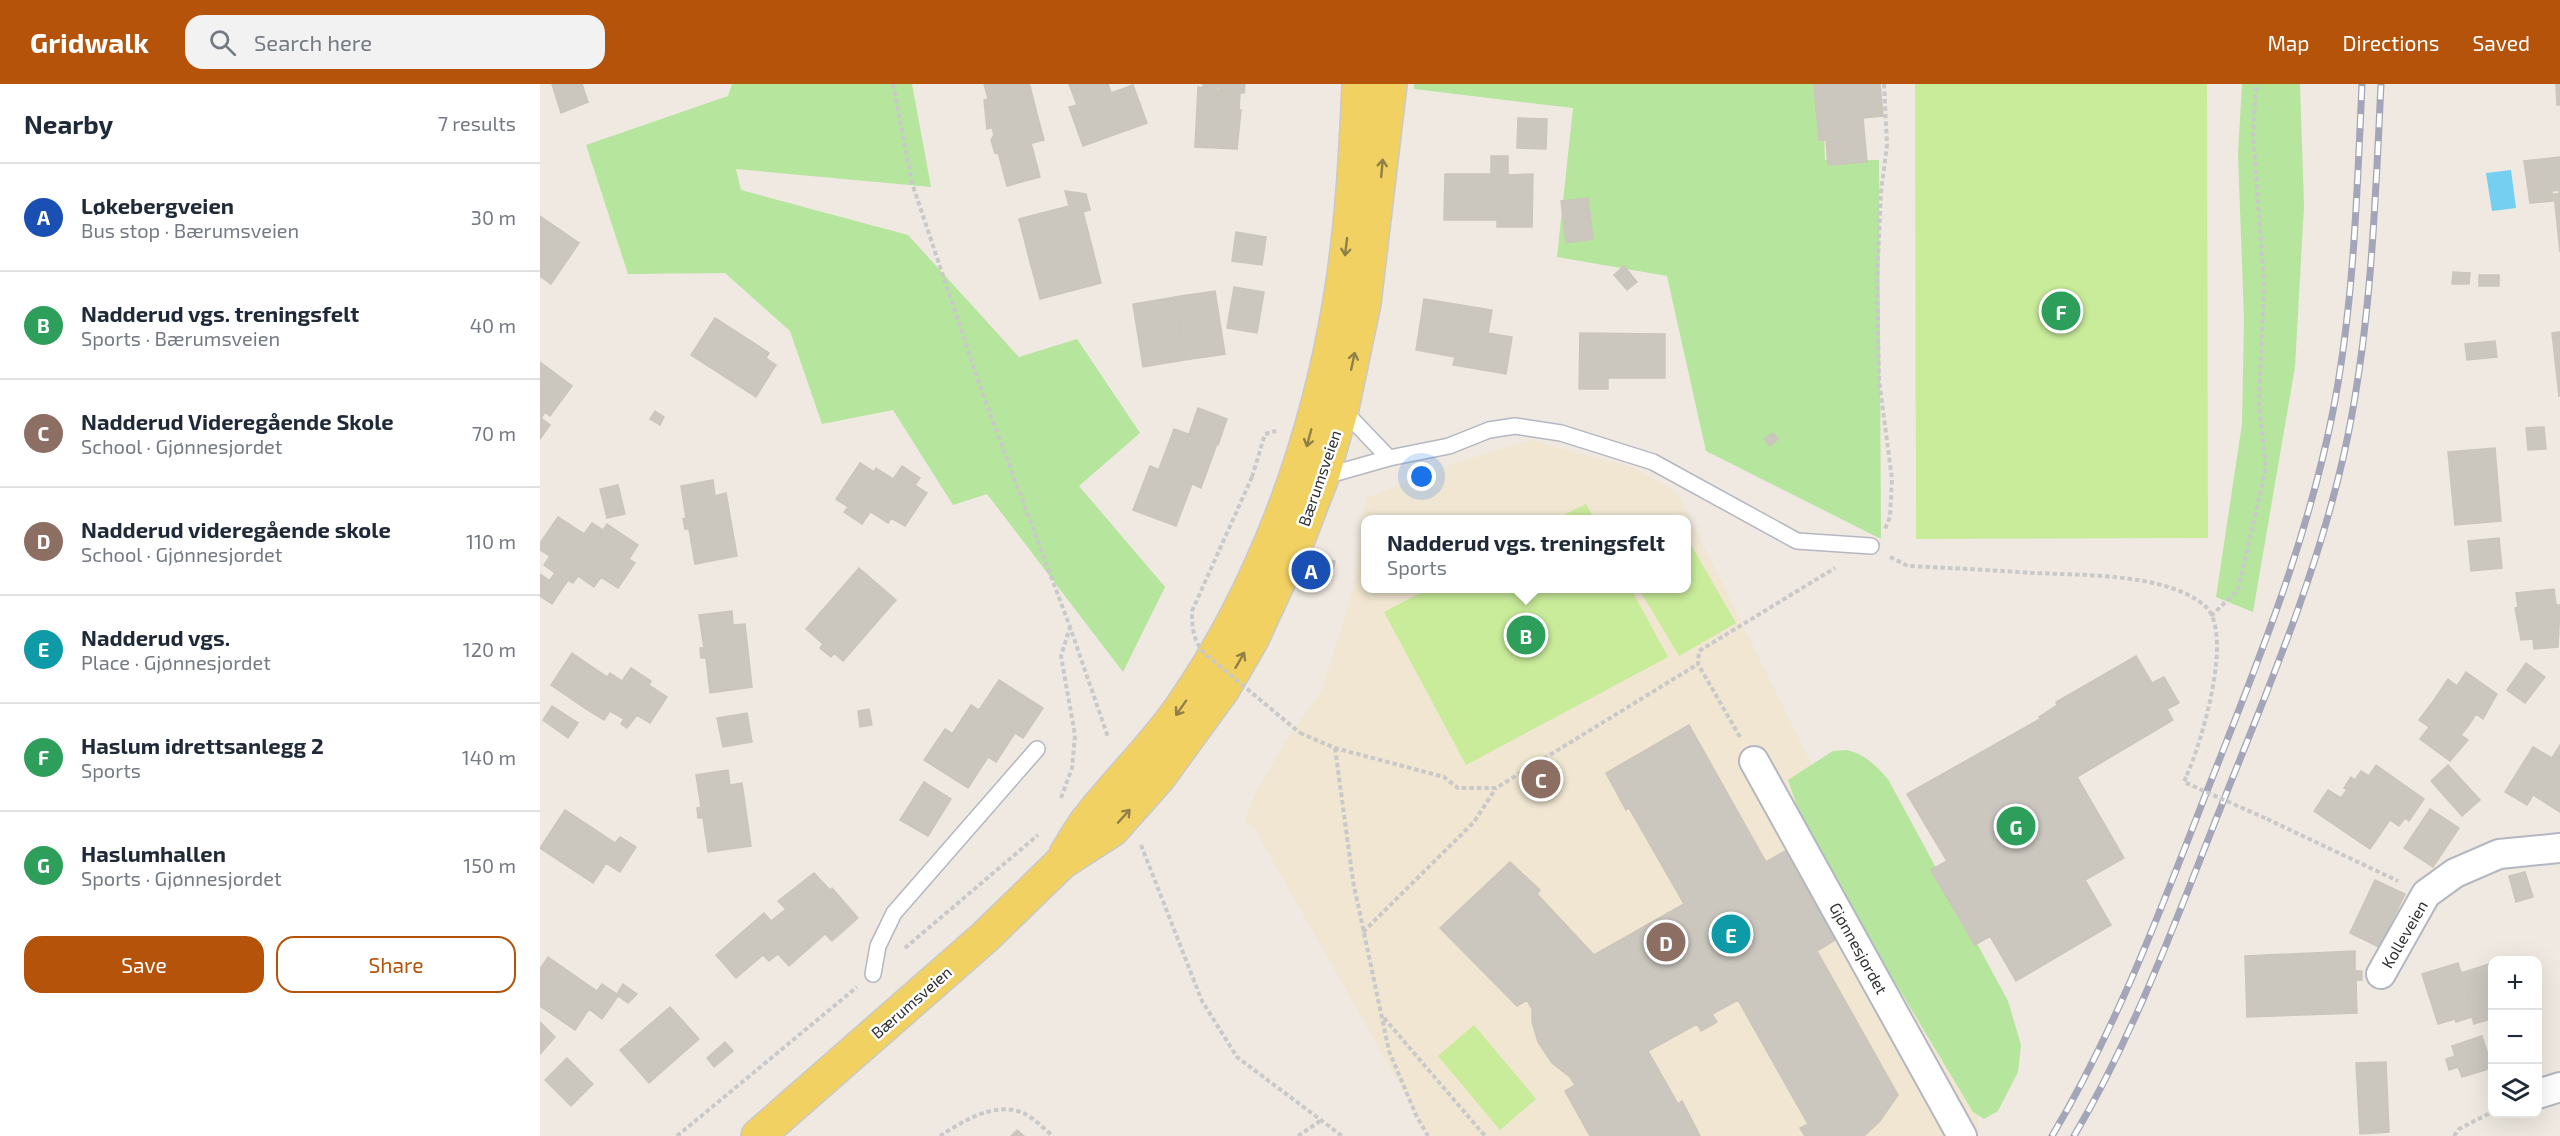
<!DOCTYPE html>
<html lang="en">
<head>
<meta charset="utf-8">
<style>
	body { margin:0; font-family:"Exo 2",sans-serif; background:#f2f2f3; color:#1f2937 }
	.controls { position:absolute; right:18px; bottom:18px; display:grid; overflow:hidden; border-radius:12px; box-shadow:0 6px 24px #0002 }
	.controls button { width:54px; height:54px; display:grid; place-items:center; padding:0; border:0; border-bottom:2px solid #e0e1e3; background:#fff; color:#1f2937; font:30px sans-serif }
	.you { position:absolute; left:882px; top:393px; width:21px; height:21px; margin:-15px; border:4px solid #fff; border-radius:50%; background:#1a73e8; box-shadow:0 0 0 9px #1a73e833 }
	.badge { display:grid; place-items:center; width:39px; height:39px; border-radius:50%; background:#b45309; color:#fff; font-size:20px; font-weight:700 }
	.pin { position:absolute; translate:-50% -50%; border:3px solid #fff; box-shadow:0 2px 6px #0006 }
	.popup { position:absolute; left:821px; top:431px; width:330px; height:78px; box-sizing:border-box; display:grid; place-content:center; border-radius:12px; background:#fff; filter:drop-shadow(0 2px 4px #0005); font-size:20px; white-space:nowrap; color:#747a83 }
	.popup b { font-size:22px; color:#1f2937 }
	.popup::after { content:''; position:absolute; left:50%; top:100%; margin-left:-12px; border:12px solid transparent; border-top-color:#fff }
	.list { margin:0; padding:0; list-style:none }
	h2 { display:flex; justify-content:space-between; align-items:center; height:78px; margin:0; padding:0 24px; font-size:26px }
	h2 small { font-size:20px; font-weight:400; color:#747a83 }
	.list li { display:grid; grid-template-columns:39px 1fr auto; gap:18px; align-items:center; box-sizing:border-box; height:108px; padding:0 24px; border-top:2px solid #e0e1e3 }
	.list b { display:block; font-size:22px; white-space:nowrap }
	.list p { margin:0; font-size:20px; white-space:nowrap; color:#747a83 }
	.list em { font-size:20px; font-style:normal; color:#747a83 }
	.actions { display:flex; gap:12px; padding:18px 24px }
	.actions a { flex:1; padding:14px 0; border:2px solid #b45309; border-radius:18px; text-align:center; font-size:21px; color:#b45309 }
	.actions .main { background:#b45309; color:#fff }
	.icon { flex:none; width:33px; height:33px; fill:none; stroke:currentColor; stroke-width:2; stroke-linecap:round; stroke-linejoin:round }
	.map { position:relative; flex:none; width:2020px; height:1052px; overflow:hidden }
	header { display:flex; align-items:center; gap:36px; box-sizing:border-box; height:84px; padding:0 30px; background:#b45309; color:#fff }
	header strong { font-size:28px }
	nav { display:flex; gap:33px; margin-inline-start:auto; font-size:21px }
	.search { width:420px; height:54px; background:#f2f2f3; display:flex; align-items:center; gap:15px; box-sizing:border-box; padding:0 21px; border-radius:18px; color:#747a83; font-size:22px }
	main { display:flex }
	aside { flex:1; background:#fff }
	.map>svg:first-child { display:block }
</style>
</head>
<body>
<header>
<strong>Gridwalk</strong>
<div class="search"><svg class="icon" aria-label="search" viewBox="0 0 24 24"><circle cx="10" cy="10" r="6"/><path d="M15 15l6 6"/></svg>Search here</div>
<nav><a>Map</a><a>Directions</a><a>Saved</a></nav>
</header>
<main>
<aside>
<h2>Nearby<small>7 results</small></h2>
<ul class="list">
<li><span class="badge" style="background:#1a4fb4">A</span><div><b>Løkebergveien</b><p>Bus stop · Bærumsveien</p></div><em>30 m</em></li>
<li><span class="badge" style="background:#2e9e5b">B</span><div><b>Nadderud vgs. treningsfelt</b><p>Sports · Bærumsveien</p></div><em>40 m</em></li>
<li><span class="badge" style="background:#8d6e63">C</span><div><b>Nadderud Videregående Skole</b><p>School · Gjønnesjordet</p></div><em>70 m</em></li>
<li><span class="badge" style="background:#8d6e63">D</span><div><b>Nadderud videregående skole</b><p>School · Gjønnesjordet</p></div><em>110 m</em></li>
<li><span class="badge" style="background:#0f9aa8">E</span><div><b>Nadderud vgs.</b><p>Place · Gjønnesjordet</p></div><em>120 m</em></li>
<li><span class="badge" style="background:#2e9e5b">F</span><div><b>Haslum idrettsanlegg 2</b><p>Sports</p></div><em>140 m</em></li>
<li><span class="badge" style="background:#2e9e5b">G</span><div><b>Haslumhallen</b><p>Sports · Gjønnesjordet</p></div><em>150 m</em></li>
</ul>
<div class="actions"><a class="main">Save</a><a>Share</a></div>
</aside>
<div class="map">
<svg width="2020" height="1052" viewBox="0 0 2020 1052">
	<rect width="100%" height="100%" fill="#efe9e1"/>
	<path fill="#f0e6d1" fill-rule="evenodd" d="M990,356L1095,384L1137,408L1272,681L1438,1032L1439,1052H889L713,742L704,737L716,708L744,660L782,606L814,502L826,414L913,380ZM826,436H1146V504H826Z"/>
	<path fill="#b6e59e" d="M192,0H372L391,103L196,85L201,106L368,151L479,273L537,255L600,349L539,402L625,503L583,588L447,410L413,421L353,326L282,340L250,247L185,189L88,190L46,61L188,12Z
		M874,0H1282L1285,76H1339L1341,455L1166,367L1127,192L1017,173L1033,24L874,5Z
		M1702,0H1760L1764,122L1755,283L1713,528L1676,513L1702,340L1704,234L1698,70Z
		M1307,666C1326,671 1335,681 1348,695L1468,917L1481,961L1478,988L1458,1027L1444,1035L1433,1028L1268,753L1248,696L1293,667Z"/>
	<path fill="#c9ec9a" d="M1375,0H1667L1668,454L1376,455Z
		M1046,420L1054,435H1016Z
		M1147,454L1196,539L1139,572L1099,505L1146,504Z
		M888,505H1091L1128,573L926,681L844,528Z
		M934,941L996,1015L960,1046L898,972Z"/>
	<path fill="#75cff0" d="M1971,86L1976,124L1952,127L1946,89Z"/>
	<path fill="#cbc7bf" stroke="#cbc5ba" stroke-width="1.5" d="M12,0H42L48,18L21,29Z
		M444,0H489L490,2L448,15Z
		M529,0H568L571,9L593,1L607,39L543,62L529,23L537,21Z
		M663,0H705L704,9L680,8L681,4L663,3Z
		M1274,0H1340L1343,32L1323,34L1327,78L1288,81L1286,56H1279Z
		M2016,0H2020V21H2017Z
		M490,2L497,30L447,45L444,16Z
		M658,3L700,9L699,26H701L697,65L655,63Z
		M497,30L504,56L455,69L451,56L454,51L452,44Z
		M978,34L1007,35L1006,65L977,64Z
		M491,59L500,93L467,102L458,68Z
		M951,72H968V91L993,90L992,143H957V136H904L905,90H951Z
		M2020,73V168L2014,110H2019V106L2012,107L2013,117L1990,119L1984,77Z
		M525,107L546,110L550,126L543,128L551,159L489,174L479,135L529,122Z
		M1048,114L1053,155L1026,159L1021,117Z
		M0,132L39,159L11,200L0,192Z
		M696,148L726,153L722,181L692,177Z
		M551,159L561,199L500,215L489,174Z
		M1084,182L1097,198L1087,206L1074,191Z
		M1913,188L1930,189L1929,200H1912Z
		M1939,191H1959V202H1939Z
		M694,203L724,208L717,249L687,244Z
		M675,207L685,270L645,276L635,213Z
		M635,213L645,276L603,283L593,220Z
		M884,215L952,226L948,249L972,253L966,290L913,281L915,273L876,266Z
		M175,234L229,269L226,274L236,281L216,313L151,271Z
		M2020,248V312H2019L2012,249Z
		M1040,249L1125,250V294H1068V305H1039Z
		M1955,257L1957,273L1927,276L1925,260Z
		M0,278L32,302L10,332L5,328L1,334L10,341L0,355Z
		M658,324L687,335L678,361L649,350Z
		M115,327L124,333L120,341L110,335Z
		M2004,343L2006,365L1988,366L1986,344Z
		M634,345L677,360L661,404L619,385Z
		M1233,349L1238,355L1230,362L1224,355Z
		M1955,364L1961,437L1915,441L1908,368Z
		M320,379L334,388L336,384L353,395L322,440L304,428L308,423L296,415Z
		M362,382L380,394L375,401L387,409L365,442L351,434L348,439L331,428Z
		M610,382L652,400L636,442L593,426Z
		M173,396L175,412L186,409L197,472L155,480L149,445H145L143,435L146,434L141,402Z
		M78,401L85,430L67,434L60,405Z
		M18,433L44,450L52,439L63,446L22,505L9,497L15,489L4,481L10,472L0,466V459Z
		M67,440L98,461L89,475L95,479L78,504L61,493L54,503L38,492L33,499L29,497Z
		M1959,454L1962,484L1931,487L1928,457Z
		M785,475L795,477L791,496L781,493Z
		M319,484L356,516L303,577L294,569L291,573L280,564L283,560L266,545Z
		M0,490L22,505L12,520L0,512Z
		M2014,505L2016,521H2020L2018,563L1994,565L1993,555L1981,556L1975,524L1978,523L1976,509Z
		M192,527L193,541L205,540L212,603L170,609L166,574H161L160,564H164L159,531Z
		M32,569L67,593L46,625L11,601Z
		M1596,572L1612,599L1624,593L1639,619L1627,625L1633,636L1537,693L1584,774L1545,796L1571,841L1476,897L1450,852L1435,861L1391,786L1407,777L1367,710L1500,635L1499,633L1517,621L1516,618Z
		M1986,579L2005,593L1985,619L1967,606Z
		M91,584L111,597L109,601L127,613L110,639L97,631L87,644L81,640L84,635L70,627L64,636L46,625L70,589L82,597Z
		M1926,588L1957,610L1943,635L1936,630L1929,641L1894,616L1908,595L1917,602Z
		M459,596L503,624L483,654L439,626Z
		M1894,616L1929,641L1921,651L1928,656L1910,677L1880,655L1889,643L1879,636Z
		M431,621L475,649L456,678L412,650Z
		M12,622L38,639L28,654L3,636Z
		M329,625L332,641L320,643L318,627Z
		M207,629L212,658L183,663L177,634Z
		M1149,641L1226,778L1245,767L1295,856L1277,867L1358,1011L1340,1037L1324,1052H1265L1260,1044L1268,1040L1198,916L1172,930L1177,938L1161,947L1157,940L1108,967L1138,1020L1142,1017L1160,1052H1050L1025,1007L1035,1001L1030,993L1012,979L998,958L992,938V925L987,916L977,922L900,844L970,778L1000,806L997,810L1054,871L1144,820L1089,724L1086,726L1066,689Z
		M405,645L448,673L428,704L384,676Z
		M2020,661V679L2012,674Z
		M1993,663L2012,674L1990,709L1993,711L1987,721L1965,708Z
		M2012,674L2020,679V728L1990,709Z
		M1836,681L1884,715L1869,737L1865,734L1859,742L1832,724L1834,722L1804,704L1811,693L1815,696L1821,687L1829,692Z
		M1908,681L1940,716L1922,732L1891,697Z
		M188,686L190,701L202,699L211,762L168,768L163,734H158L157,724L161,723L156,691Z
		M384,698L411,715L388,752L360,736Z
		M1808,704L1850,736L1830,765L1774,727L1788,706L1801,714Z
		M1890,725L1919,744L1893,783L1864,764Z
		M25,726L75,759L80,753L96,763L80,788L66,779L53,799L0,764Z
		M1985,788L1993,813L1976,818L1969,792Z
		M274,789L290,806L292,804L318,834L292,857L285,850L249,882L238,870L229,877L223,871L196,894L176,871L224,829L231,837L246,825L238,817Z
		M1835,796L1865,810L1839,863L1810,849Z
		M1815,867V887H1822V896H1816L1817,929L1707,933L1705,872Z
		M8,873L57,907L62,900L77,910L83,900L97,910L88,919L78,912L62,935L49,925L35,946L0,922V885Z
		M1918,879L1937,939L1934,940L1932,933L1916,938L1915,935L1898,940L1882,890Z
		M1952,879V938L1951,935L1937,939L1921,889Z
		M130,923L159,955L109,999L80,966Z
		M0,938L15,953L0,970Z
		M1942,952L1952,984L1922,993L1918,983L1909,986L1906,975L1915,972L1912,962Z
		M185,958L193,967L174,983L167,974Z
		M27,974L53,1000L31,1022L5,996Z
		M1846,978L1849,1048L1820,1050L1816,979Z
		M477,1046L484,1052H471Z"/>
	<g fill="none" stroke-linecap="round" stroke-linejoin="round">
		<g stroke="#b4b7c1" stroke-width="18">
			<path id="lane" d="M849,374L909,362L949,346L975,342L1021,349L1113,378L1257,457L1331,462
				M782,393L849,374L802,325
				M333,890L338,862L354,829L497,665"/>
		</g>
		<g stroke="#b4b7c1" stroke-width="32">
			<path id="street" d="M1214,677L1422,1052
				M1841,890L1886,810L1915,789L1959,770L2020,764
				M1998,1010L2020,1003"/>
		</g>
		<g stroke="#c9c9c9" stroke-width="36">
			<path id="primary" d="M526,770C534,758 541,743 551,732C580,695 614,663 641,624C724,504 776,361 800,217C812,145 816,72 819,0
				M218,1052L445,853L521,779L572,746L619,693L683,605L712,555L759,453L782,393L802,324L824,219L850,0"/>
		</g>
		<path stroke="#c9c9c9" stroke-width="4" stroke-dasharray="4.5 3" stroke-linecap="butt" d="M353,0L372,99L442,308L530,543L568,653
			M1344,0L1347,61L1341,108L1337,197L1339,296L1352,395L1350,433L1345,445
			M712,393L725,350L736,347
			M1350,473L1368,482C1410,484 1451,486 1492,489C1539,491 1628,489 1665,522C1695,548 1661,661 1646,693
			M1671,532L1698,506L1726,384L1719,320L1724,200L1713,49L1716,0
			M760,649L795,664L904,693L918,704H956L1158,580
			M1200,653L1158,580L1159,567L1295,484
			M795,664L813,797L849,967L876,1031L888,1052
			M521,714L532,684L535,651L521,572L530,543
			M1727,735L1858,797
			M601,761L662,917L697,973L802,1052
			M823,848L934,738L956,704
			M365,864L498,751
			M844,934L945,1052
			M137,1052L317,903
			M400,1052C423,1037 455,1017 483,1029C493,1033 504,1045 513,1052
			M758,1052L780,1037
			M1914,1052L1919,1045L1952,1028"/>
		<use href="#lane" stroke="#fff" stroke-width="15"/>
		<use href="#street" stroke="#fff" stroke-width="28"/>
		<use href="#primary" stroke="#f2d163" stroke-width="33"/>
		<g stroke="#a3a6b8" stroke-width="7">
			<path id="rail" d="M1512,1052C1577,943 1621,825 1667,707C1716,583 1767,459 1793,327C1814,219 1817,109 1822,0
				M1534,1052C1592,954 1631,849 1673,743C1721,621 1775,499 1804,370C1831,248 1835,124 1841,0"/>
		</g>
		<use href="#rail" stroke="#fff" stroke-width="4.5" stroke-dasharray="14" stroke-linecap="butt"/>
		<path stroke="#c9c9c9" stroke-width="4" stroke-dasharray="4.5 3" stroke-linecap="butt" d="M712,393L652,527C652,544 653,556 664,569L760,649
			M1646,693L1644,698L1727,735"/>
	</g>
	<defs><path id="oneway-shaft" d="M-6 0H5M1.5-3L5.5 0L1.5 3" fill="none" stroke-width="1.6" stroke-linecap="round" stroke-linejoin="round" transform="scale(1.5)"/></defs>
	<g stroke="#908048">
		<use href="#oneway-shaft" transform="translate(842 84) rotate(-85)"/>
		<use href="#oneway-shaft" transform="translate(806 163) rotate(97)"/>
		<use href="#oneway-shaft" transform="translate(813 277) rotate(-78)"/>
		<use href="#oneway-shaft" transform="translate(769 354) rotate(105)"/>
		<use href="#oneway-shaft" transform="translate(700 576) rotate(-60)"/>
		<use href="#oneway-shaft" transform="translate(641 624) rotate(125)"/>
		<use href="#oneway-shaft" transform="translate(584 732) rotate(-48)"/>
	</g>
	<g text-anchor="middle" dominant-baseline="central" stroke-width="5" stroke-linejoin="round" paint-order="stroke">
		<g font-size="16" fill="#2e2e2e" stroke="#fff">
			<text transform="translate(779 394) rotate(-71)">Bærumsveien</text>
			<text transform="translate(1864 850) rotate(-60)">Kolleveien</text>
			<text transform="translate(1319 864) rotate(61)">Gjønnesjordet</text>
			<text transform="translate(371 918) rotate(-41)">Bærumsveien</text>
		</g>
	</g>
</svg>
<div class="controls">
<button>+</button>
<button>−</button>
<button><svg class="icon" aria-label="layers" viewBox="0 0 24 24"><path d="M12 4l9 5-9 5-9-5zM3 14l9 5 9-5"/></svg></button>
</div>
<div class="you"></div>
<div class="pin badge" style="left:771px;top:486px;background:#1a4fb4">A</div>
<div class="pin badge" style="left:986px;top:551px;background:#2e9e5b">B</div>
<div class="popup"><b>Nadderud vgs. treningsfelt</b>Sports</div>
<div class="pin badge" style="left:1001px;top:695px;background:#8d6e63">C</div>
<div class="pin badge" style="left:1126px;top:858px;background:#8d6e63">D</div>
<div class="pin badge" style="left:1191px;top:850px;background:#0f9aa8">E</div>
<div class="pin badge" style="left:1521px;top:227px;background:#2e9e5b">F</div>
<div class="pin badge" style="left:1476px;top:742px;background:#2e9e5b">G</div>
</div>
</main>
</body>
</html>
